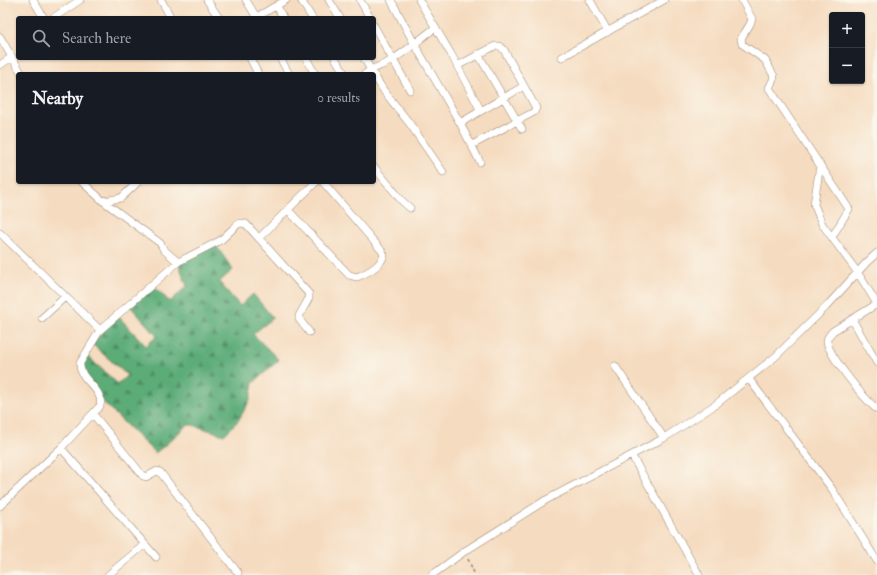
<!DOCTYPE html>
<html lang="en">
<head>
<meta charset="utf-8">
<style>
	body { margin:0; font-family:"IM FELL Double Pica",serif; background:#20242c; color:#f1f3f6 }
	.controls { position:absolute; right:12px; top:12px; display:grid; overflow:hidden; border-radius:4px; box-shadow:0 1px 3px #0004 }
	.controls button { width:36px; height:36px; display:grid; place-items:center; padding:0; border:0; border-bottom:1px solid #363941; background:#171b24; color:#f1f3f6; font:20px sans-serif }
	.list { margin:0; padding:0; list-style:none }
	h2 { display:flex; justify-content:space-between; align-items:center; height:52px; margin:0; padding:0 16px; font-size:17px }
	h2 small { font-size:13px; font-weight:400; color:#9ea1a6 }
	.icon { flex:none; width:22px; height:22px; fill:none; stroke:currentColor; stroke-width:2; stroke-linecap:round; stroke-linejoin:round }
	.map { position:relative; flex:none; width:877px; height:575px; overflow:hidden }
	.search { position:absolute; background:#171b24; box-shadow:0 1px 3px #0004; left:16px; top:16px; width:360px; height:44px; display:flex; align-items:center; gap:10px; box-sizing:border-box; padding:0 14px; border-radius:4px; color:#9ea1a6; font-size:15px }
	.panel { position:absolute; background:#171b24; box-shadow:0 1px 3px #0004; left:16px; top:72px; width:360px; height:112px; border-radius:4px }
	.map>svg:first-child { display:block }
</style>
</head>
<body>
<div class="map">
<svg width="877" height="575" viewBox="0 0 877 575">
	<defs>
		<pattern id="forest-firs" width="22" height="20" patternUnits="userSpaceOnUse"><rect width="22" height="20" fill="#5cac78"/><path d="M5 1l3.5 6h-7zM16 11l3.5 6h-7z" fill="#4d8c62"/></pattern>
	</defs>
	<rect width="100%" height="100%" fill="#fbf7ec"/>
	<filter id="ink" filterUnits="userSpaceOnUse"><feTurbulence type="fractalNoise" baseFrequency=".025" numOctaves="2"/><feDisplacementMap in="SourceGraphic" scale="8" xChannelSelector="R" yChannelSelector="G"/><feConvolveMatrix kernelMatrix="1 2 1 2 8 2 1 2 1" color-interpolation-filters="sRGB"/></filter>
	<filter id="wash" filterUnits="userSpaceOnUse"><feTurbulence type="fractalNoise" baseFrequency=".012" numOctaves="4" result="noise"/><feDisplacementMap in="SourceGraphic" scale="16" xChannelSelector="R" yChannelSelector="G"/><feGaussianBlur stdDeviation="0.9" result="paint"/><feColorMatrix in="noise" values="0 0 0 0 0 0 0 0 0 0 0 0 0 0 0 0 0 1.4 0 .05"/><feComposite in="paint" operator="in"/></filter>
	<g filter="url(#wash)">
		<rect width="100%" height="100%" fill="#f5dbbf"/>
		<path fill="url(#forest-firs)" stroke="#4c6b4b" d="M215,244L233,270L219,282L240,306L253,294L273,318L253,334L279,360L253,383L250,400L238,421L224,435L193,425H187L163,447L155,453L102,401L80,363L85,354L118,384L127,375L92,344L117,315L146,346L157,336L129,305L152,284L170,302L187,286L178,262Z"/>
	</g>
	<g filter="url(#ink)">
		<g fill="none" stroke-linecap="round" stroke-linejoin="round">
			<g stroke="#98826e" stroke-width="8">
				<path id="minor" d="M33,0L44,18
					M161,0L171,18
					M207,0L219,18
					M246,0L257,18
					M301,0L312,18
					M329,0L340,18
					M360,0L370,18
					M391,0L414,43L460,123L480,162
					M419,0L451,54L481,111
					M590,0L608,32
					M742,0L752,19C750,27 744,32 741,39L742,44L765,60L774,76L773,80L769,88L849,209L832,237
					M277,6L283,18
					M53,18L80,0
					M255,18L286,0
					M374,26L410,90
					M0,37L22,74
					M478,54L522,129
					M562,57L664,0
					M250,58L258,74
					M280,58L289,74
					M306,58L315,74
					M335,58L345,74
					M364,58L372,72
					M0,65L12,57
					M457,66L495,46H500L504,50L536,108L534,112L472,145
					M365,74C373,67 383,66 392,60C407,51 421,38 435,28
					M374,75L384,91L410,124L443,172
					M460,123L524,86
					M820,165L814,204L822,224L858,273L877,304
					M374,167L402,201L410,208
					M82,182L103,201L160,243L164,250L178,262
					M103,201L121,198L138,182
					M288,210L349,275L357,277C367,273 381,266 384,255L382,251L323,182
					M0,233L100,330
					M259,238L316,182
					M877,304L833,331C830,334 827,337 827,341C828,355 866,401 877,409
					M42,318L65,297
					M852,319L877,363
					M615,366L664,438
					M749,379L832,489L877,561
					M93,414L143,476L146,477L157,471L160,472L238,573
					M61,448L156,557
					M632,456L699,575
					M0,506L61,448L100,406C105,389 78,380 80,363L100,330L178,262L221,240L238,224L242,223L246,224L309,294V298L299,316V319L309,332
					M108,575L144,545
					M432,575L465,551L546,500L664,438L715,405L775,357L826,307L867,262L877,253"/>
			</g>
			<path stroke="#98826e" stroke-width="1.5" stroke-dasharray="3 3" stroke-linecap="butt" d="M468,559L475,575"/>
			<use href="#minor" stroke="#fff" stroke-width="7"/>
		</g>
	</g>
</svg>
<div class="controls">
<button>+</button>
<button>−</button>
</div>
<div class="search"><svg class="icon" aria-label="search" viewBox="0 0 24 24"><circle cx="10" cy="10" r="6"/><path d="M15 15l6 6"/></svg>Search here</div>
<section class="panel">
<h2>Nearby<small>0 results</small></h2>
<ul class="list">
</ul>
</section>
</div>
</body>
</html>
